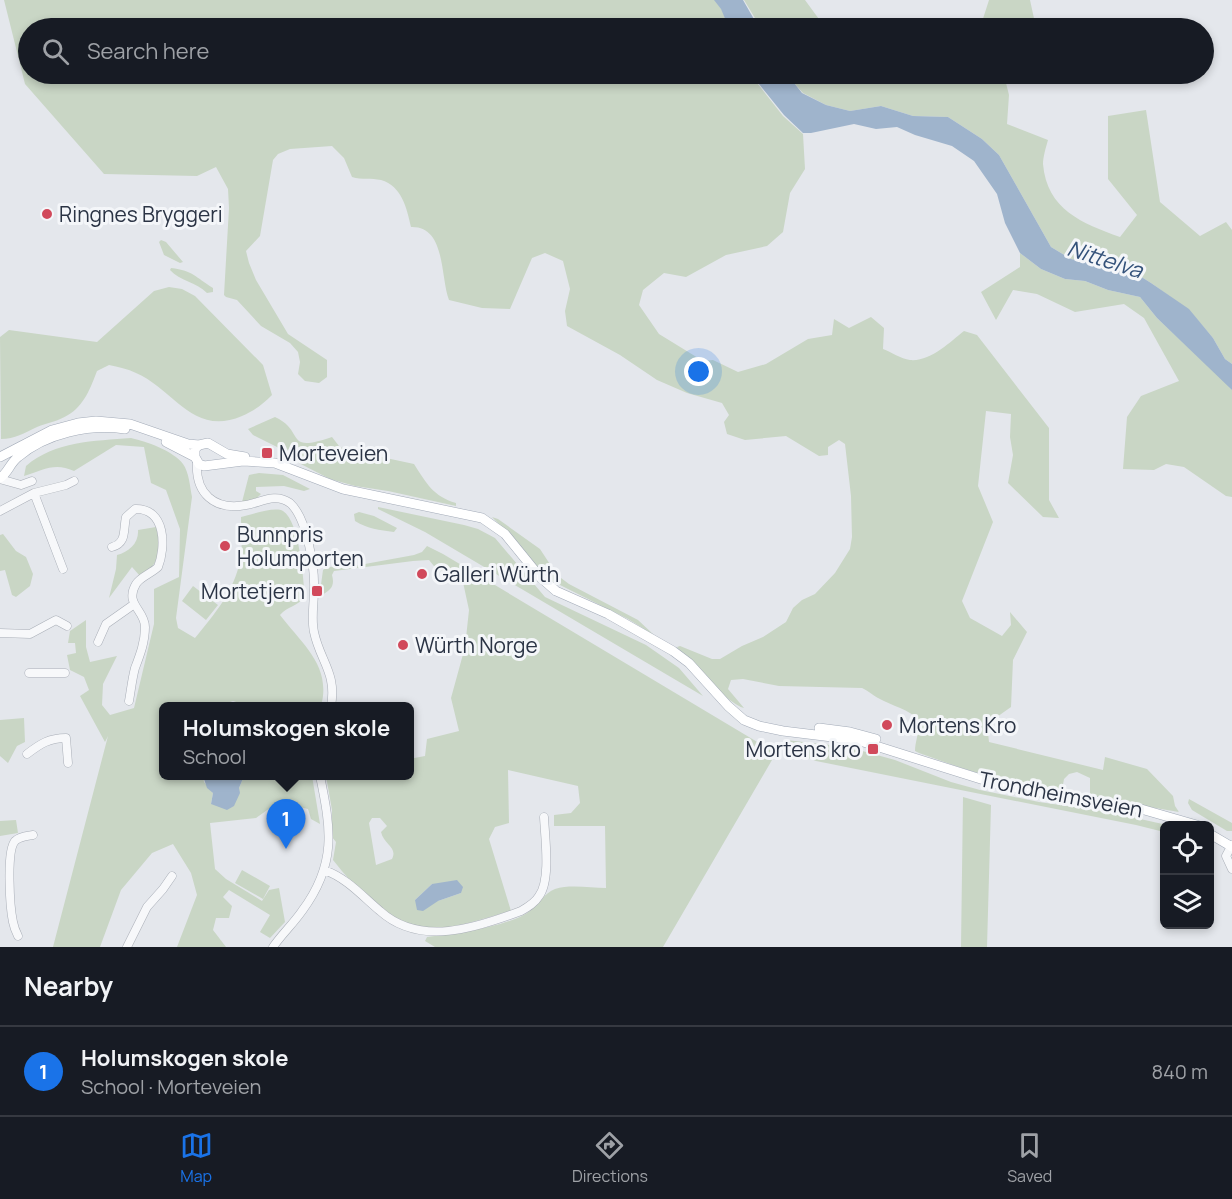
<!DOCTYPE html>
<html lang="en">
<head>
<meta charset="utf-8">
<style>
	body { margin:0; font-family:Manrope,sans-serif; background:#242831; color:#f1f3f6 }
	.controls { position:absolute; right:18px; bottom:18px; display:grid; overflow:hidden; border-radius:9px; box-shadow:0 3px 9px #0003 }
	.controls button { width:54px; height:54px; display:grid; place-items:center; padding:0; border:0; border-bottom:2px solid #363941; background:#171b24; color:#f1f3f6; font:30px sans-serif }
	.you { position:absolute; left:699px; top:372px; width:21px; height:21px; margin:-15px; border:4px solid #fff; border-radius:50%; background:#1a73e8; box-shadow:0 0 0 9px #1a73e833 }
	.badge { display:grid; place-items:center; width:39px; height:39px; border-radius:50%; background:#1a73e8; color:#fff; font-size:20px; font-weight:700 }
	.pin { position:absolute; translate:-50% -50px; filter:drop-shadow(0 2px 3px #0008) }
	.pin::after { content:''; position:absolute; top:32px; width:21px; height:18px; background:inherit; clip-path:polygon(0 0,100% 0,50% 100%) }
	.popup { position:absolute; left:159px; top:702px; width:255px; height:78px; box-sizing:border-box; display:grid; place-content:center; border-radius:9px; background:#171b24; filter:drop-shadow(0 2px 4px #0005); font-size:20px; white-space:nowrap; color:#9ea1a6 }
	.popup b { font-size:22px; color:#f1f3f6 }
	.popup::after { content:''; position:absolute; left:50%; top:100%; margin-left:-12px; border:12px solid transparent; border-top-color:#171b24 }
	.list { margin:0; padding:0; list-style:none }
	h2 { display:flex; justify-content:space-between; align-items:center; height:78px; margin:0; padding:0 24px; font-size:26px }
	h2 small { font-size:20px; font-weight:400; color:#9ea1a6 }
	.list li { display:grid; grid-template-columns:39px 1fr auto; gap:18px; align-items:center; box-sizing:border-box; height:90px; padding:0 24px; border-top:2px solid #363941 }
	.list b { display:block; font-size:22px; white-space:nowrap }
	.list p { margin:0; font-size:20px; white-space:nowrap; color:#9ea1a6 }
	.list em { font-size:20px; font-style:normal; color:#9ea1a6 }
	.icon { flex:none; width:33px; height:33px; fill:none; stroke:currentColor; stroke-width:2; stroke-linecap:round; stroke-linejoin:round }
	.map { position:relative; flex:none; width:1232px; height:947px; overflow:hidden }
	.search { position:absolute; background:#171b24; box-shadow:0 3px 9px #0003; left:18px; right:18px; top:18px; height:66px; display:flex; align-items:center; gap:15px; box-sizing:border-box; padding:0 21px; border-radius:33px; color:#9ea1a6; font-size:22px }
	.sheet { height:168px; background:#171b24 }
	nav { display:flex; justify-content:space-around; align-items:center; box-sizing:border-box; height:84px; border-top:2px solid #363941; background:#171b24; font-size:16px; color:#9ea1a6 }
	nav a { display:grid; justify-items:center; gap:3px }
	nav .on { color:#1a73e8 }
	.map>svg:first-child { display:block }
</style>
</head>
<body>
<div class="map">
<svg width="1232" height="947" viewBox="0 0 1232 947">
	<rect width="100%" height="100%" fill="#e4e7ec"/>
	<path fill="#c9d6c5" fill-rule="evenodd" d="M4,0H715L722,10L729,28H28V74H750L783,116L803,134L805,169L790,193L783,232L767,246L726,255L686,277L664,273L643,290L639,305L659,334L703,361L713,360L738,372L766,364L808,339L832,335L834,319L849,328L871,317L884,328L883,349C891,352 901,359 910,360C930,362 950,342 964,331L977,335L1049,428V500L1059,518L1043,517L1008,483L1013,455L1010,437L1011,414L986,411L978,486L993,522L962,601L970,618L1002,636L1011,625L1010,612L1027,632L1013,660L1011,707L987,724L989,742L1103,770L1105,757L1147,769L1173,796L1175,806L1179,812L1096,798L1090,794V778L1077,772L1069,774L1064,779L1062,790C1012,786 966,770 919,753L915,751C915,743 919,731 920,721C909,709 892,706 878,698C872,695 869,691 862,688L779,686L743,679L731,680L728,689L744,708C730,705 684,660 677,647L680,646L712,659H720L742,646L763,637L786,622L793,608L802,600L815,594L835,573L850,549L852,537L851,496L845,444L839,440L828,447V455L819,456L786,436L745,440L727,434L724,422L729,415L722,403L687,393L657,380L620,355L567,326L565,311L570,289L563,261L545,253L532,258L510,309L482,308L449,300C440,276 446,226 411,227C407,209 402,186 381,180C371,178 362,180 352,177L344,158L332,146L290,149L278,154L273,160L260,236L246,251L249,263L256,280L288,334L327,360V377L319,383L305,381L298,374L300,362L298,352L290,343L261,326L237,300L226,297L224,295L229,208L228,189L216,167L197,176L104,174L25,84Z
		M744,0H805L824,26L820,28H761Z
		M989,0H1030L1035,23L1032,28H980Z
		M786,74L813,75L902,74L914,76L915,74H1006L1004,75L1009,95L1007,124L1048,140C1046,147 1043,157 1043,164C1047,210 1082,223 1120,237L1137,215L1108,179V116L1146,110L1160,202L1200,236L1226,222L1232,230V364L1225,359L1213,338L1189,310L1151,283L1132,271L1071,259L1051,247L999,155L982,139L948,117L913,116L881,106L850,111L826,105L803,93Z
		M161,240L166,242L183,262L180,263L164,255L159,242Z
		M1020,253L1041,269L1065,279L1085,281L1108,290L1140,297L1157,318L1224,381L1232,390V497L1226,496L1184,467L1166,464L1154,470L1123,469L1127,417L1141,396L1179,381L1144,318L1124,304L1075,312L1037,294L1013,290L996,320L981,292L1020,267Z
		M171,268C194,271 195,277 213,288V292L207,293C196,282 180,281 170,270Z
		M169,287L182,289L195,296L263,365L272,395C262,405 255,410 242,416C193,437 175,390 136,373C128,369 118,367 109,365L97,371C91,387 84,406 68,415C59,421 47,423 37,427C24,433 15,439 1,439L0,337L9,330L97,342L154,291Z
		M275,417C306,431 283,454 332,437L339,446L352,454L372,455L414,464C427,484 433,496 456,503V506L388,491L355,486L330,479L293,460L277,447L253,435L248,429Z
		M131,438C145,441 174,451 183,464C189,472 190,487 192,497L176,618L178,628L195,638C214,615 235,590 240,560C243,547 241,531 241,517C251,515 275,506 283,511C300,522 303,578 305,597C296,607 288,606 280,615C302,644 332,666 321,706H296L285,702L249,706L233,701L218,706H163V776H203L204,782L213,793L211,804L239,788L244,776H268L266,779H276L277,776H312L320,824L311,819L308,809L291,805L270,808L256,818L210,823L215,869L226,879L262,901L269,890L279,888L285,922L270,938L260,932L270,915L229,890L223,897L232,906L229,918H216L213,930L226,947H177L197,895L191,873L173,844L152,853L121,890L100,947H53L108,736L105,742L80,696L89,690L84,677L70,670L67,655L76,653L75,643H68L70,631L86,620V647L90,662L117,656L103,684L102,705L110,715L134,708L154,624V589L179,577L180,529L166,490L151,483L144,447L116,445L74,471C55,462 43,470 24,476L26,466C55,441 94,441 131,438Z
		M259,473L283,475L310,489L304,491L284,486L256,487V491L261,494L256,499L242,502L249,475Z
		M378,507L464,525L478,529L495,538L545,597L646,645L679,668L703,696L425,532L378,509Z
		M359,512L374,516L397,528L394,532C379,530 368,529 355,521L354,514Z
		M492,517L498,519L540,549L557,575L569,584L638,620L654,635L628,619L552,581L540,571L523,549Z
		M156,527C162,548 160,566 140,576L132,567L109,598L116,569L117,555C129,552 139,543 138,530Z
		M3,534L16,551L26,557L33,574L30,586L16,597L12,595L5,570L0,571V535Z
		M427,546L443,554L774,752L772,760L663,947H435L425,941L427,937C451,935 508,926 527,913C537,907 545,892 555,889C570,884 591,888 606,888L605,826H554V815L571,813L580,803L578,786L508,770L509,823L495,827L489,839L511,911C487,917 454,930 429,928C391,927 355,888 333,860L336,842L332,837V810L326,776H409V759L425,756L427,739L459,731L451,698L465,647L469,610L461,573L450,570L438,571L429,560L413,561L334,571L332,575C335,586 331,590 322,595L320,592L323,570L327,567L354,566L414,555L422,552ZM372,818H380L387,826L381,832C384,845 398,847 392,859L376,865L369,823ZM432,884L461,893L438,901L415,900Z
		M193,586L218,605L206,620L182,601Z
		M24,718L25,742L17,746L8,763L0,756V720Z
		M786,740L848,747L895,760L951,782L980,790L1039,802L1109,812L1167,825L1164,826V832L1136,825L816,761L806,757L786,743Z
		M963,797L991,805L987,947H961Z
		M1189,799L1232,823V831H1227L1192,810L1188,803Z
		M16,820L18,833L0,836V821Z
		M242,870L270,886L263,899L235,883Z"/>
	<path fill="#9fb4cc" d="M714,0H743L759,28H729L721,9Z
		M751,74H787L802,93L826,105L850,111L881,106L913,116L948,117L982,139L999,155L1051,247L1071,259L1132,271L1151,283L1189,309L1213,338L1225,359L1232,364V390L1157,318L1140,297L1108,290L1085,281L1065,279L1041,269L1020,253L1005,223L997,194L974,161L952,146L915,135L897,127L876,129L854,124L811,133H803L784,115Z
		M203,776H244L239,788L240,793L234,806L227,810L211,804L213,793L207,788Z
		M457,880L463,887L461,893L438,901L423,911L417,910L415,900L432,884Z"/>
	<g fill="none" stroke-linecap="round" stroke-linejoin="round">
		<g stroke="#a9aeb7" stroke-width="9">
			<path id="minor" d="M197,462C195,493 214,511 246,505C260,503 275,492 290,503C307,518 315,568 314,590C314,604 311,618 314,632C320,661 337,673 331,706
				M0,479L21,485L32,481
				M34,493L63,569
				M0,511L34,493L66,485L74,481
				M112,547C127,543 123,530 126,517L135,509C166,508 166,547 158,567C152,573 140,577 136,584C124,604 145,610 145,627C145,642 140,655 135,668C132,679 131,690 129,701
				M0,633L30,634L56,620L67,626
				M98,642L106,624L133,605
				M29,673H65
				M27,754C40,744 49,738 66,738L68,763
				M1232,845L1226,856L1232,869
				M324,870C347,878 362,896 380,911C420,947 476,928 521,911C528,907 535,903 539,896C551,880 545,838 544,817
				M18,936C16,932 14,927 13,922C10,908 6,851 15,841C20,836 27,836 33,835
				M127,947L147,907L163,889L172,876
				M273,947C282,934 293,924 302,911C337,864 331,829 320,776"/>
		</g>
		<g stroke="#a3abb8" stroke-width="10">
			<path id="major" d="M166,442L195,457
				M199,445L195,449V457L199,464L204,466L243,461L275,463L343,489L482,518L505,534L540,577L556,591L608,614L673,651L689,663L728,706L744,720L759,726L783,731L857,740L1003,786L1141,809L1200,826
				M0,457L52,430L78,423L96,421L130,424L188,444L199,445L208,443L227,454L245,457
				M0,478C8,473 10,463 18,457C46,433 89,424 125,429
				M819,728L850,732L876,739
				M1210,834L1232,847"/>
		</g>
		<use href="#minor" stroke="#f7f8fa" stroke-width="8"/>
		<use href="#major" stroke="#fff" stroke-width="9"/>
	</g>
	<g fill="#d1495b" stroke="#f4f6f9" stroke-width="2">
		<circle cx="47" cy="214" r="6"/>
		<rect x="261" y="447" width="12" height="12" rx="3"/>
		<circle cx="225" cy="546" r="6"/>
		<circle cx="422" cy="574" r="6"/>
		<rect x="311" y="585" width="12" height="12" rx="3"/>
		<circle cx="403" cy="645" r="6"/>
		<circle cx="887" cy="725" r="6"/>
		<rect x="867" y="743" width="12" height="12" rx="3"/>
	</g>
	<g text-anchor="middle" dominant-baseline="central" stroke-width="6" stroke-linejoin="round" paint-order="stroke">
		<g font-size="21" fill="#2b3445" stroke="#f4f6f9" text-anchor="start">
			<text x="59" y="214">Ringnes Bryggeri</text>
			<text x="279" y="453">Morteveien</text>
			<text x="237" y="534">Bunnpris<tspan x="237" dy="24">Holumporten</tspan></text>
			<text x="434" y="574">Galleri Würth</text>
			<text x="305" y="591" text-anchor="end">Mortetjern</text>
			<text x="415" y="645">Würth Norge</text>
			<text x="899" y="725">Mortens Kro</text>
			<text x="861" y="749" text-anchor="end">Mortens kro</text>
		</g>
		<g font-size="21" fill="#2b3445" stroke="#f4f6f9">
			<text transform="translate(1061 794) rotate(11)">Trondheimsveien</text>
		</g>
		<g font-size="22" font-style="italic" fill="#34527a" stroke="#f4f6f9">
			<text transform="translate(1105 259) rotate(18)">Nittelva</text>
		</g>
	</g>
</svg>
<div class="controls">
<button><svg class="icon" aria-label="locate" viewBox="0 0 24 24"><circle cx="12" cy="12" r="6"/><path d="M12 2v4M12 18v4M2 12h4M18 12h4"/></svg></button>
<button><svg class="icon" aria-label="layers" viewBox="0 0 24 24"><path d="M12 4l9 5-9 5-9-5zM3 14l9 5 9-5"/></svg></button>
</div>
<div class="you"></div>
<div class="pin badge" style="left:286px;top:849px">1</div>
<div class="popup"><b>Holumskogen skole</b>School</div>
<div class="search"><svg class="icon" aria-label="search" viewBox="0 0 24 24"><circle cx="10" cy="10" r="6"/><path d="M15 15l6 6"/></svg>Search here</div>
</div>
<section class="sheet">
<h2>Nearby<small></small></h2>
<ul class="list">
<li><span class="badge">1</span><div><b>Holumskogen skole</b><p>School · Morteveien</p></div><em>840 m</em></li>
</ul>
</section>
<nav>
<a class="on"><svg class="icon" aria-label="map" viewBox="0 0 24 24"><path d="M3 6l6-2 6 2 6-2v14l-6 2-6-2-6 2zM9 4v14M15 6v14"/></svg>Map</a>
<a><svg class="icon" aria-label="directions" viewBox="0 0 24 24"><path d="M12 3l9 9-9 9-9-9zM9 14v-3h6M13 9l2 2-2 2"/></svg>Directions</a>
<a><svg class="icon" aria-label="saved" viewBox="0 0 24 24"><path d="M7 4h10v16l-5-4-5 4z"/></svg>Saved</a>
</nav>
</body>
</html>
